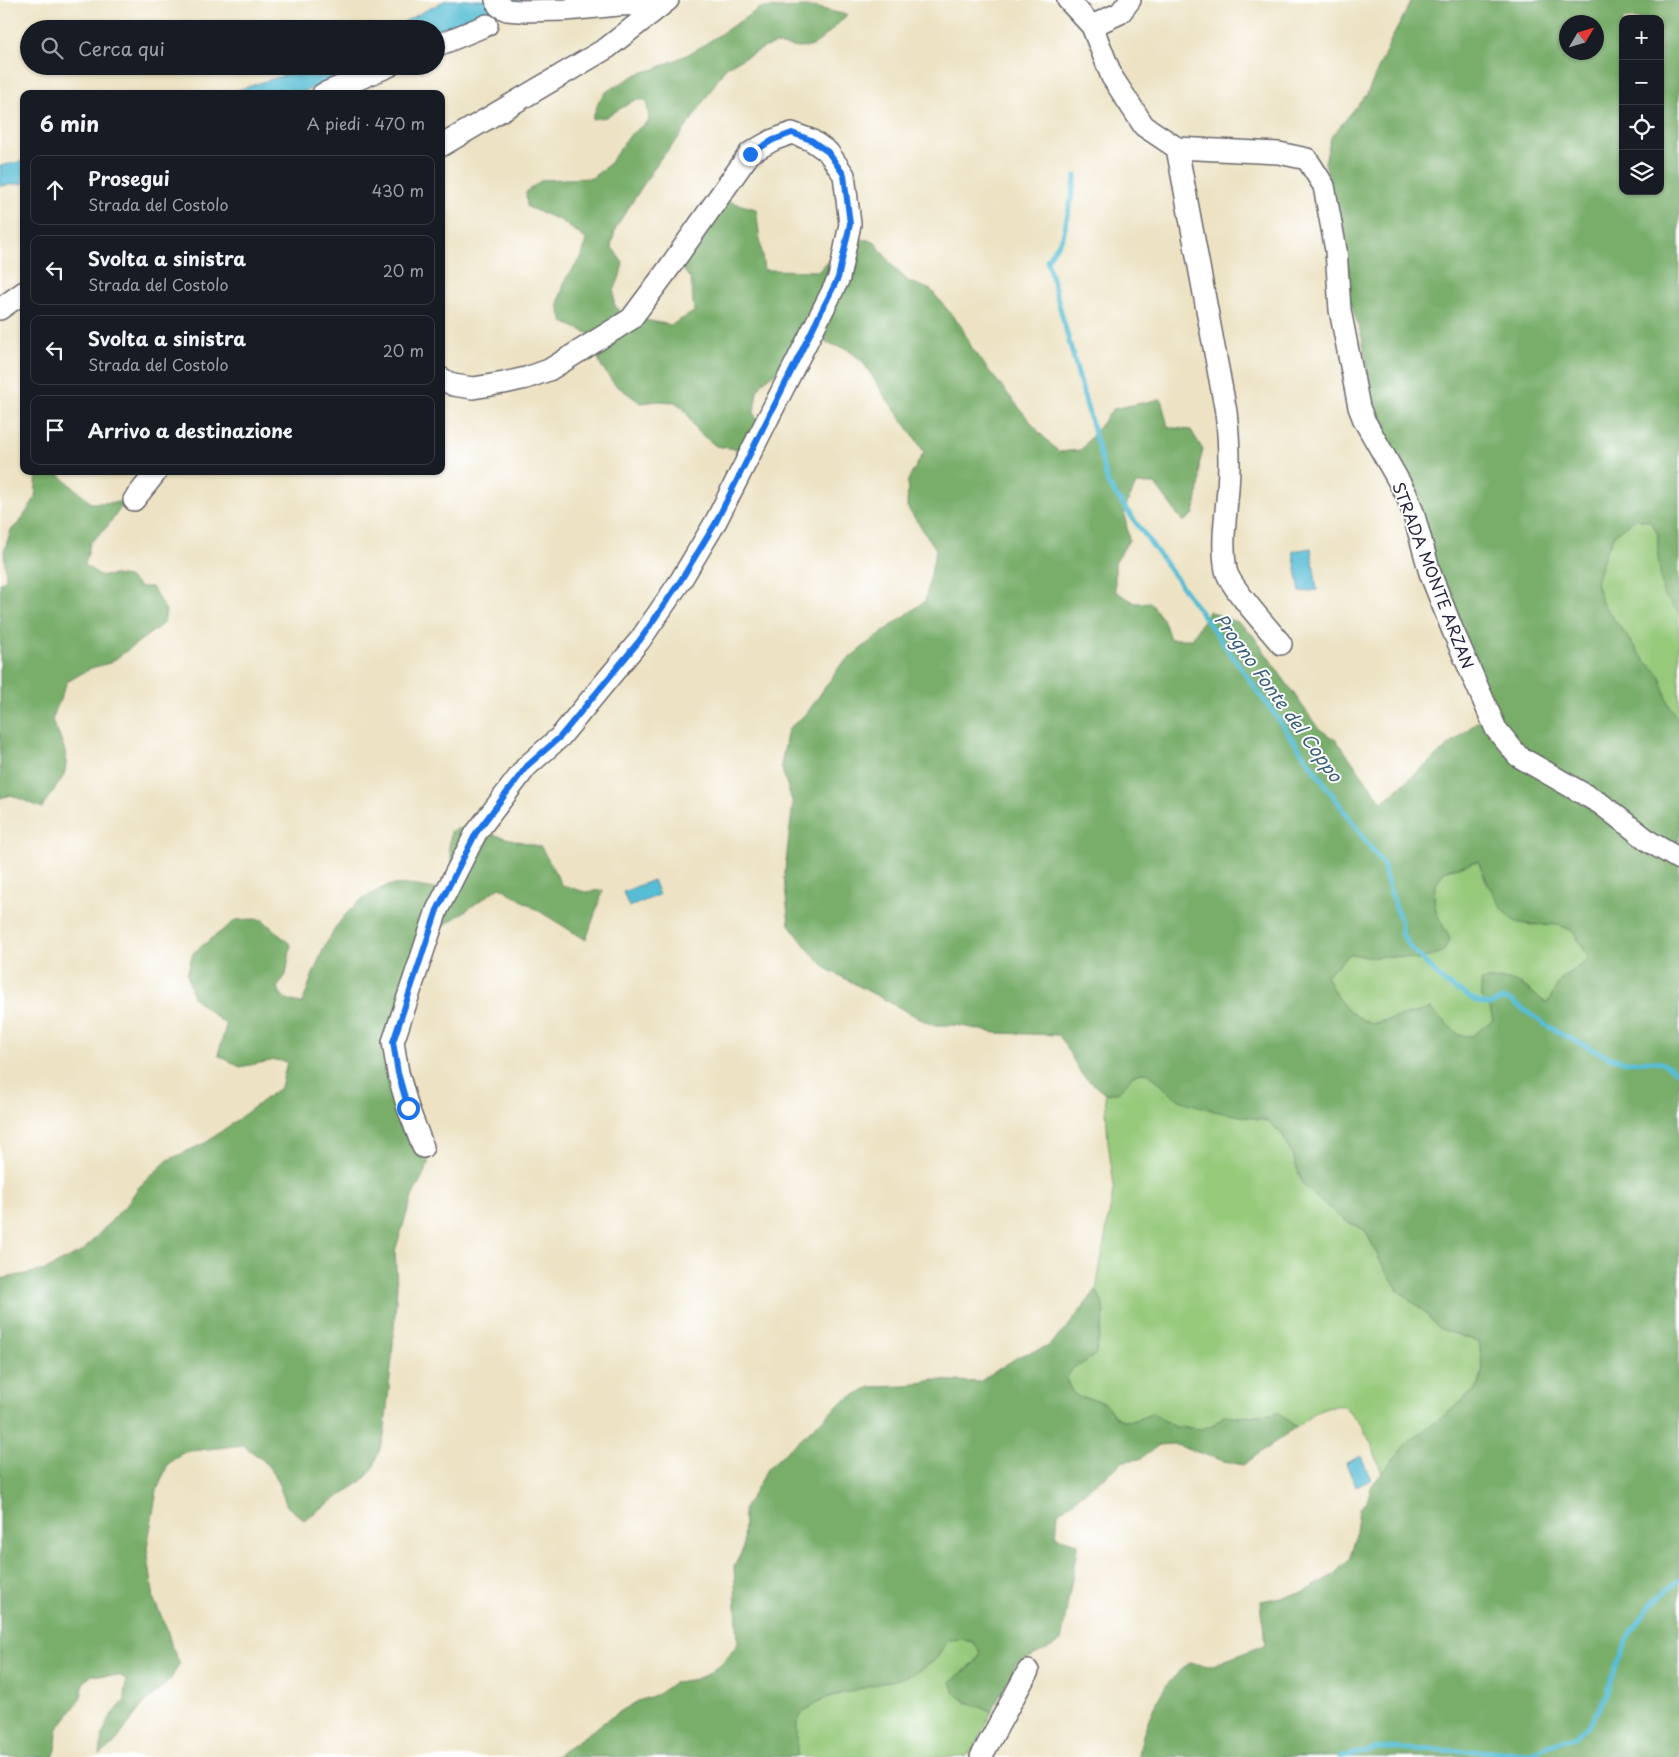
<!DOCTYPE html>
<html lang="it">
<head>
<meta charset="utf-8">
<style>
	body { margin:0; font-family:"Playpen Sans",sans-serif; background:#242831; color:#f1f3f6 }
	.controls { position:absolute; right:15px; top:15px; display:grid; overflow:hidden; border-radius:10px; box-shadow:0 1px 4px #0004 }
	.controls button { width:45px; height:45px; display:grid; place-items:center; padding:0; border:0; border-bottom:1px solid #363941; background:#171b24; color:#f1f3f6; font:25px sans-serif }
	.compass { position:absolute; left:1559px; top:15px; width:45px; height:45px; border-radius:50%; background:#171b24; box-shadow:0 1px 4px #0004; rotate:52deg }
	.stop { position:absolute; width:15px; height:15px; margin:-11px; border:4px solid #1a73e8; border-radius:50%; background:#fff }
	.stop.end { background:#1a73e8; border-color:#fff; box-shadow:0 1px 5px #0008 }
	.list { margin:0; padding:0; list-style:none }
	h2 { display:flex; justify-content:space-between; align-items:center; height:65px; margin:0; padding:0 20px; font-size:21px }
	h2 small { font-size:16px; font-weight:400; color:#9ea1a6 }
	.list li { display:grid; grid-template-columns:32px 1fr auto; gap:15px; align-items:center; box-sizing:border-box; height:70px; margin:0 10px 10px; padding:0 10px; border:1px solid #363941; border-radius:10px }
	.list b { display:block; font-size:19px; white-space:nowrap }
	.list p { margin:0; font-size:16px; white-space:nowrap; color:#9ea1a6 }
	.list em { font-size:16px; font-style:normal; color:#9ea1a6 }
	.icon { flex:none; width:28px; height:28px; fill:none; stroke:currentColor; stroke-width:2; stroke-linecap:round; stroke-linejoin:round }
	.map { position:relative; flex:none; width:1679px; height:1757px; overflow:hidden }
	.search { position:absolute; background:#171b24; box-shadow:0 1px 4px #0004; left:20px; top:20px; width:425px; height:55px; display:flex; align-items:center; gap:12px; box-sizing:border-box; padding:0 18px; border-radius:28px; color:#9ea1a6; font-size:19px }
	.panel { position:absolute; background:#171b24; box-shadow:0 1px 4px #0004; left:20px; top:90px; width:425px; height:385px; border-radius:10px }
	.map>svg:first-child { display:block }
</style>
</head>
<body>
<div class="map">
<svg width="1679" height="1757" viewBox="0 0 1679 1757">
	<rect width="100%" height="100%" fill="#fff"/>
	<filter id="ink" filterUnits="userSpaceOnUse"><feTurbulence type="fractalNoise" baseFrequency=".02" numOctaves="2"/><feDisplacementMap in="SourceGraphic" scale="10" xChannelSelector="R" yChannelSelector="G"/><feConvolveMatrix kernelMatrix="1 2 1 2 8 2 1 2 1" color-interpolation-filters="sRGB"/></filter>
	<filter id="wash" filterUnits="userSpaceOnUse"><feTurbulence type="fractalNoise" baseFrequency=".0096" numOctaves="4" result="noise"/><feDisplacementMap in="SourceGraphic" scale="20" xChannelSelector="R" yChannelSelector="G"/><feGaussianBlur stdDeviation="1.12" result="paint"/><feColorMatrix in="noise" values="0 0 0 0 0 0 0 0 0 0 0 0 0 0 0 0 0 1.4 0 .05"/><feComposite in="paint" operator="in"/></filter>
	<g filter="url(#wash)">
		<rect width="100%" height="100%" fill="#ede3c4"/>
		<path fill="#96c97a" stroke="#5c765a" d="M1635,519L1650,521L1658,534V556L1679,613V722L1668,703L1660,675L1645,661L1602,603L1596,582L1605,553L1616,533Z
			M1478,861L1488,886L1527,925L1556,924L1573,931L1589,959L1561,979L1547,1004L1519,982L1481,996L1490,1008L1493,1020L1472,1036L1459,1035L1430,1009L1371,1024C1345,1011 1337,1002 1326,975L1350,954L1373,957L1396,956L1418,960L1449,939L1436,912L1434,899L1435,886L1444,871Z
			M1148,1072L1169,1092L1215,1111L1268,1121L1282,1134L1294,1159L1302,1183L1346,1221L1365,1230L1385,1270L1399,1291L1423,1310L1438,1328L1479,1342L1483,1368L1479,1386L1453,1409L1407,1443L1382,1474L1372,1445L1362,1426L1344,1406C1320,1404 1315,1414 1296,1427L1279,1413L1239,1417L1225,1416L1214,1424L1202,1429L1175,1427L1152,1413C1141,1419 1128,1425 1115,1416C1111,1413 1109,1407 1105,1404C1086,1391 1076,1409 1066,1378L1074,1367L1085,1362L1096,1354C1099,1327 1112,1316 1096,1290L1114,1186L1108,1142L1105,1094L1120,1091L1133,1075Z
			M961,1639L973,1642L981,1653L974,1664L951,1681L965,1702L978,1705L991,1713L974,1749L965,1757H797C797,1747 794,1732 797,1722C810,1686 904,1689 935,1660C940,1655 944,1646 948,1640Z"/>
		<path fill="#78ad6a" stroke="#4d6852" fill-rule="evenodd" d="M1412,0H1679V613L1663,594L1658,556V534L1650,521L1635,519L1616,533L1605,553L1596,582L1602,603L1645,661L1660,675L1668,703L1679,722V1757H1139C1140,1736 1154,1702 1167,1685C1173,1677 1182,1670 1189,1663L1210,1666L1265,1645L1261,1601L1302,1593L1335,1574L1349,1560L1355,1539L1359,1509L1367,1500L1372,1485L1407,1443L1453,1409L1479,1386L1483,1368L1479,1342L1438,1328L1423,1310L1399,1291L1385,1270L1365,1230L1346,1221L1319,1200L1302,1183L1294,1159L1282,1134L1268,1121L1215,1111L1181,1101L1169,1092L1148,1072L1133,1075L1120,1091L1105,1094L1082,1075L1059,1035L996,1033L957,1025H932L827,969L807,948L789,924L784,878L793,804L781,766L788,729L807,713L840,666L863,647L925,601L936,549L907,507L908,480L924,452L913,435L884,395L863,362L847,349L821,341L808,349L764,381L757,391L754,412L761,435L748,451L716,446L697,431L685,410L675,402L658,401L641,403L614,384L600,364L592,335L563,322L558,304L566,278L582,257L586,239L560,220L527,207L526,192L542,180L592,178L608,165L631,134L649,121L647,100H635L606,117L592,119L599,101L606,92L637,74L655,69L693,52L760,8L813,7L847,15L829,33L813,46L799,48L776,44L766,47L726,67L692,119L677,140L660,159L616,227L611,246L623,263L620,276L614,291V304L621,313L640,319L671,325L694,312L691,280L678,262L720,199L756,209L764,270L819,271L849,237L874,241L894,268L908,281L931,290L961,326L972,348L990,372L1038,431L1059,452L1081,450L1113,409L1161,399L1168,427L1191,430L1203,450L1199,465L1200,481L1194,514L1183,522L1155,484H1136L1124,511L1129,540L1115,563V591L1135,603L1150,602L1164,621L1170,639H1192L1208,611L1239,623L1252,634L1318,728L1337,741L1382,802L1491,710L1366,414L1369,380L1362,337L1345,286L1335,206L1325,162L1331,137L1367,94L1390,42ZM1623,19H1660V191H1623ZM1566,22H1596V52H1566ZM1478,861C1483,873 1502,915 1513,920C1531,930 1558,918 1573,932C1579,936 1585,952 1589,959L1561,979L1547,1004C1522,985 1515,975 1481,981V996L1490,1008L1493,1020L1472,1036L1459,1035L1430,1009L1371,1024C1345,1011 1337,1002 1326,975L1350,954L1373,957L1396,956L1418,960L1443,952L1450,939L1436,912L1434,899L1435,886L1444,871Z
			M37,471H55L91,503L125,502L107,527L90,543L85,565L101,576L115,575L128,577L140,587H152L166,611L164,623L110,663L91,668L67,682L52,720C61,740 74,761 60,782C53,792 47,798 42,808L11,795L0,798V583L6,579L4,551L11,530L20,522L35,498Z
			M471,825L491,834L541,847L562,885L585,892L603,890L586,940L500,887L436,931L399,1038L428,1146V1165L412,1197L395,1251L397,1286L392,1358L384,1437L373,1469L362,1481L304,1520L287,1506L275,1475L264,1461L243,1445L183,1452L168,1464L157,1490L147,1548L154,1600L167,1629L172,1648L180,1663L170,1680L140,1708L115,1743L100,1755L102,1736L109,1719L125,1700L126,1680L121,1676L92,1675L84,1682L81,1698L57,1730L56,1750L53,1757H0V1279L45,1270L83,1251L126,1205L139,1187L168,1160L207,1142L281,1087L287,1062L275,1060L240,1067L218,1055L226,1025L193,997L187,974L193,953L236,920L254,919L263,920L291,945L286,975L277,988L284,998L302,1004C317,963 332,914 373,893C379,890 385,886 391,885C409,883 435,889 452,893L457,883L449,848L451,831Z
			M1096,1290C1112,1316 1098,1327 1096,1354L1085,1362L1074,1367L1066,1378C1076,1409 1086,1391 1105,1404C1109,1407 1111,1413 1115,1416C1128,1425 1141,1419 1152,1413L1175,1427L1202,1429L1214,1424L1225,1415L1239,1417L1279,1413L1296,1427L1243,1465L1224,1461L1173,1444L1159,1445L1140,1459L1124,1461L1058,1513L1056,1537L1078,1543L1061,1642L1016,1664L991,1713C979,1705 966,1703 955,1694L951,1681L974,1664L981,1653L973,1642L961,1639L948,1640L935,1660L913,1674L895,1680L824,1698L803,1712L797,1723V1757H535L556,1756L616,1714L638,1701L658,1694L675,1682L696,1679L708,1674L724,1661L738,1644L734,1567L743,1549L744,1509L767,1469L842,1402L870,1387L906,1386L933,1380L979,1382L1019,1356L1047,1347L1067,1328Z"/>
		<path fill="#56bdd4" stroke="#3c7088" d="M446,0H523L436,34V29H390Z
			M306,66H362L299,94H225L288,74Z
			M24,161V183L0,186V166Z
			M1311,548L1317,590L1300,592L1293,551Z
			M653,880L659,895L629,907L623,892Z
			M1361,1456L1371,1480L1356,1487L1346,1463Z"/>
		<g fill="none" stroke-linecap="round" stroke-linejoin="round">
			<path stroke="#56bdd4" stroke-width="5" d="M1076,176L1063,237L1047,260L1108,484L1384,866L1385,875L1401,922V933L1411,948L1445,983L1478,1002L1490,1005L1502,999L1510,1000L1544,1024L1563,1035L1609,1057L1626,1062L1655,1061L1664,1064L1679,1073
				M1340,1757L1377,1748L1530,1753L1575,1736L1590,1724L1607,1695L1617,1664L1631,1633L1651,1604L1679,1580"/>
		</g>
	</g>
	<g filter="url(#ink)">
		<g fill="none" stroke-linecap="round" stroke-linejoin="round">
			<g stroke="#69666b" stroke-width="24">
				<path id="minor" d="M496,0L499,6L507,10L519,11L566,10L619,5L649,4L658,8
					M1068,0L1092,26L1112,77L1144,126L1177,148L1279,153L1307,159L1324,186L1336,250L1340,310L1359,407L1364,420L1406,494L1413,512L1430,573L1453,631L1496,729L1518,756L1601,804L1650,842L1679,859
					M1092,26L1120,13L1130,0
					M436,46L487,25
					M323,94L389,66
					M441,146L607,48L668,0
					M1177,148L1226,412C1229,438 1230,463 1228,489C1226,515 1221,543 1226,570C1229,586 1269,629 1281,644
					M0,309L24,292
					M134,500L157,471
					M423,1147L408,1108L398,1073L393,1042L437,910L476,833L527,766L560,737L640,640L681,580L715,523L839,278L850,224L844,175L828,152L811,140L792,133L773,140L750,153L666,272L631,319L549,370L526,378L504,383L473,388L453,385L441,378
					M981,1757L1028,1671"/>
			</g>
			<use href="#minor" stroke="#fff" stroke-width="21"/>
		</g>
	</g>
	<g fill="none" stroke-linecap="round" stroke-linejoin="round" filter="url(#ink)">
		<path stroke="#1a73e8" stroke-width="6" d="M408,1108L398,1073L393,1042L437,910L476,833L527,766L560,737L640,640L681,580L715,524L838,278L850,224L844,175L828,152L811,140L792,133L773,140L750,154"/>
	</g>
	<g text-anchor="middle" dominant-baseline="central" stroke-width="4" stroke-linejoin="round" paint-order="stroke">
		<g font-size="16" fill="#22223b" stroke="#fff">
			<text transform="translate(1434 575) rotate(69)">STRADA MONTE ARZAN</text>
		</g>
		<g font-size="18" font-style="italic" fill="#376078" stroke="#fff">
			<text transform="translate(1279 697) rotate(54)">Progno Fonte del Coppo</text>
		</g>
	</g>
</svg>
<div class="controls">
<button>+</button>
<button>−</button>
<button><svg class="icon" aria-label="locate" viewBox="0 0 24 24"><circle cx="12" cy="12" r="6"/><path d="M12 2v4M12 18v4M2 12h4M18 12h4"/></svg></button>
<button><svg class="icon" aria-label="layers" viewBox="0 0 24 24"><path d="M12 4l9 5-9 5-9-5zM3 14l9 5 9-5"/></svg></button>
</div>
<svg class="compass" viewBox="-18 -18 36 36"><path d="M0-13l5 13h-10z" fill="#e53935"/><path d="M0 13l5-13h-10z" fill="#9ea1a6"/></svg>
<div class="stop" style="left:408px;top:1108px"></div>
<div class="stop end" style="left:750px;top:154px"></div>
<div class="search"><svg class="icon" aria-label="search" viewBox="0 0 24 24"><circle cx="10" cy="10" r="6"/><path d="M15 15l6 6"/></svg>Cerca qui</div>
<section class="panel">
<h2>6 min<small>A piedi · 470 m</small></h2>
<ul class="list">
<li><svg class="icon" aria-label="ahead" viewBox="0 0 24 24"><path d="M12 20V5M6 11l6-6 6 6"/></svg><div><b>Prosegui</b><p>Strada del Costolo</p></div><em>430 m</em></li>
<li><svg class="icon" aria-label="left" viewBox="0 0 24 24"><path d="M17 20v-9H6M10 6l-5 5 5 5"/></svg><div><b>Svolta a sinistra</b><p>Strada del Costolo</p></div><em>20 m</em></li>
<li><svg class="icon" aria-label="left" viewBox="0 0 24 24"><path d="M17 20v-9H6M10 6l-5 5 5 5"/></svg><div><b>Svolta a sinistra</b><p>Strada del Costolo</p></div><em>20 m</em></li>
<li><svg class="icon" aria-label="arrive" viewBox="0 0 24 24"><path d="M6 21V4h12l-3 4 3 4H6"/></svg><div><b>Arrivo a destinazione</b></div></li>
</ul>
</section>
</div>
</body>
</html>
